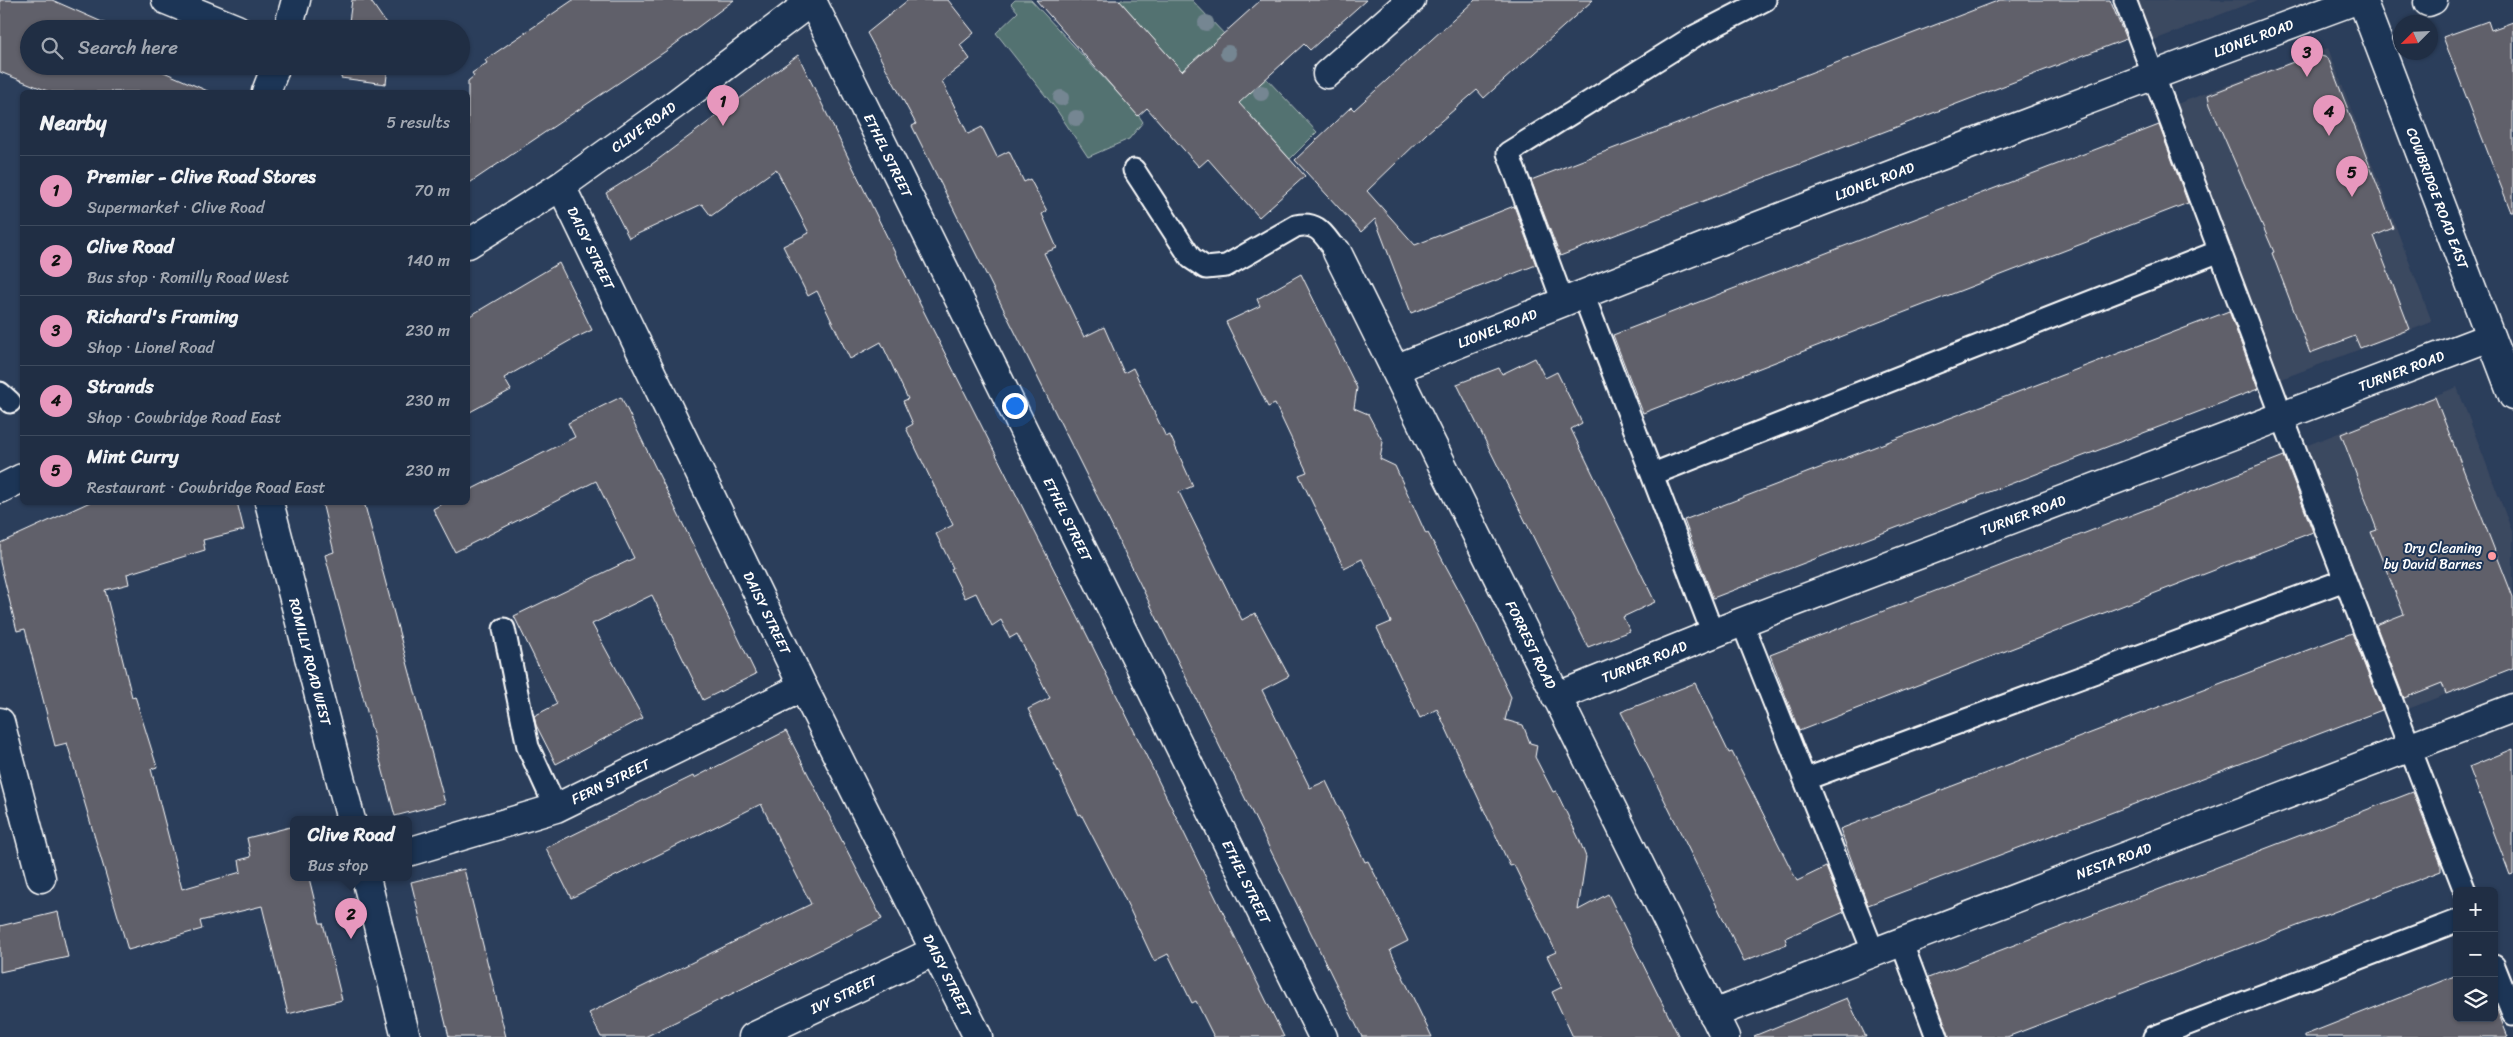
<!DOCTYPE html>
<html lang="en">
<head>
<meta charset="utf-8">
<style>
	body { margin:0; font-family:Sriracha,sans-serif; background:#28364b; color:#f1f3f6 }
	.controls { position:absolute; right:15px; bottom:15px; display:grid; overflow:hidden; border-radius:8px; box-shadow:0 1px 4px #0004 }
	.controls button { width:45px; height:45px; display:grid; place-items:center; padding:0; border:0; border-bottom:1px solid #3d4a5d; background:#202e44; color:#f1f3f6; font:25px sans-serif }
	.compass { position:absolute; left:2393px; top:15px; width:45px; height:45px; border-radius:50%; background:#202e44; box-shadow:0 1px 4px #0004; rotate:246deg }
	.you { position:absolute; left:1014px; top:405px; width:18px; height:18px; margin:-12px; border:4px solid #fff; border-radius:50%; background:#1a73e8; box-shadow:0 0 0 8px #1a73e833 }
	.badge { display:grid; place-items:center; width:32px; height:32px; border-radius:50%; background:#e797bd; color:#111; font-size:16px; font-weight:700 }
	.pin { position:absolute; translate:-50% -41px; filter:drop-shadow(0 1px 2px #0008) }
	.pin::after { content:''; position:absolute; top:26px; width:18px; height:15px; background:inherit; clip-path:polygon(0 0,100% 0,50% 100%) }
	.popup { position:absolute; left:290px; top:816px; width:122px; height:65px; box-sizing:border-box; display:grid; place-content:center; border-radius:8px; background:#202e44; filter:drop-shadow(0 1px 4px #0005); font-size:16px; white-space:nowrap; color:#a2a8b2 }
	.popup b { font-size:19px; color:#f1f3f6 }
	.popup::after { content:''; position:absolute; left:50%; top:100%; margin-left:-10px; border:10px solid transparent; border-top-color:#202e44 }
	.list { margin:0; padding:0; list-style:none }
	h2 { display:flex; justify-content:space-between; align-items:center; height:65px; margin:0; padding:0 20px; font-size:21px }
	h2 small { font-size:16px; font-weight:400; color:#a2a8b2 }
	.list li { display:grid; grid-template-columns:32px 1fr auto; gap:15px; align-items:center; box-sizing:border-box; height:70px; padding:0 20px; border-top:1px solid #3d4a5d }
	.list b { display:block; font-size:19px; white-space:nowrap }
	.list p { margin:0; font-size:16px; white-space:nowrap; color:#a2a8b2 }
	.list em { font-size:16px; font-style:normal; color:#a2a8b2 }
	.icon { flex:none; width:28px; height:28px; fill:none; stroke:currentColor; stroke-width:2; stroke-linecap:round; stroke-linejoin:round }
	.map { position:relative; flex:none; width:2513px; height:1037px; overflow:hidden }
	.search { position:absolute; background:#202e44; box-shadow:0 1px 4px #0004; left:20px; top:20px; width:450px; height:55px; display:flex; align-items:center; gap:12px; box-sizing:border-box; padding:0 18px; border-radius:28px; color:#a2a8b2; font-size:19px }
	.panel { position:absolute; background:#202e44; box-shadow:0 1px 4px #0004; left:20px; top:90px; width:450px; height:415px; border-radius:8px }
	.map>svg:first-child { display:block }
</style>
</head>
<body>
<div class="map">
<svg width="2513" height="1037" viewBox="0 0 2513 1037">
	<rect width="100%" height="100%" fill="#2b3e5b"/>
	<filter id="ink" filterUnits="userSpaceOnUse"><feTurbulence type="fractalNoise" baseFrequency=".02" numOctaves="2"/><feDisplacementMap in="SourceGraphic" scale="10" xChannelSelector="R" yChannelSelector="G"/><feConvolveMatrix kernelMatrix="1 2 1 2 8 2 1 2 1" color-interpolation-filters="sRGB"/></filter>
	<g filter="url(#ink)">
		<path fill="#3b4860" d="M2134,0H2258L2149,42Z
			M2328,48L2432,322L2279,380L2174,105Z
			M2457,387L2513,534V668L2408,709L2305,446Z"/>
		<path fill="#537271" stroke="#a9b8b8" d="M1015,0H1031L1139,116L1143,122L1129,139L1088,157L1056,109L996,33L1018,12L1011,4Z
			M1119,0H1192L1317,132L1290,159L1252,117L1190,64L1182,71Z"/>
		<path fill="#61606b" stroke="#fff" d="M0,0H52L118,29H29V66H150L210,92H50L0,72Z
			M352,0H370L390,29H348Z
			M573,0H734L666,51L468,184V81L474,76L472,73L487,63L485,60Z
			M908,0H948L974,33L960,45L970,59L942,81L968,134L982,127L997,157L1009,151L1024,182L1030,179L1047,211L1042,214L1057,248L1044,253L1084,337L1104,327L1124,373L1133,368L1166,437L1170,435L1193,486L1179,492L1242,620L1255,613L1289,676L1262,690L1310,788L1326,781L1365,862L1368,861L1392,908L1408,941L1390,950L1432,1037H1362L1098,498L912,126L916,124L867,33Z
			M1036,0H1119L1182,71L1261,0H1366L1310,50L1304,44L1239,103L1305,176L1259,217L1208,159L1199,167L1147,108L1138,116Z
			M1475,0H1593L1484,98L1477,90L1427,133L1367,191L1415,245L1514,206L1536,265L1411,313L1375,219L1361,232L1295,160L1351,107L1354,110Z
			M2000,0H2110L2126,39L1560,256L1531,180Z
			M2488,21L2491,30L2513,22V212H2511L2443,37Z
			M2314,54L2328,58L2383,200L2393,228L2374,236L2410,329L2360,348L2355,336L2310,353L2272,253L2274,252L2210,105L2208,95Z
			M798,55L920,304L1089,639L1284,1037H1214L1196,1001L1192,1003L1168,954L1154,961L1123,895L1081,814L1079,815L1028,709L1050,698L1017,634L1010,638L1001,620L992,626L976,593L965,598L951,569L953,568L936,534L953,525L906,428L913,424L903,401L908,399L881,342L850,359L817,291L808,296L783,246L809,233L776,169L711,216L702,204L629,238L606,193L648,167Z
			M342,66H388L386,84L341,78Z
			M2159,125L2188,203L1643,413L1613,335Z
			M559,263L592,330L571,340L504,378L511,390L468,413V317Z
			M1301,274L1357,388L1354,408L1368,414L1383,442L1380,459L1395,466L1426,534L1428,533L1468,607L1511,697L1505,720L1523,725L1530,743L1537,745L1535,757L1553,792L1556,791L1579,839L1586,857L1578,910L1608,894L1679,1037H1573L1552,992L1562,987L1547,956L1556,952L1514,865L1510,866L1437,709L1420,718L1377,628L1391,622L1376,588L1362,559L1344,568L1299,475L1307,472L1275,404L1268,407L1226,322L1260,306L1257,299Z
			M2229,311L2258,389L1713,598L1684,520Z
			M1535,358L1545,378L1557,372L1582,423L1571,429L1655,602L1623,617L1630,631L1588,647L1457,384L1499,368L1502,374Z
			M621,397L756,674L703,700L652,595L592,624L643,718L556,764L536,725L534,716L557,704L514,616L634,558L596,481L455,552L433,509L445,502H468V491L575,437L568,423Z
			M2435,397L2513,597V668L2446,694L2442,683L2404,698L2376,625L2404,614L2371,532L2377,530L2341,434Z
			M2284,456L2313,532L1799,731L1770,655Z
			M90,502H237L244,530L203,540L205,550L127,574L129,584L105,590L132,697L135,696L157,767L151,769L182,889L241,872L239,860L251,857L247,838L294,826V878H309L320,923H323L342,1000L288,1014L262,906L200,921L202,929L128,950L67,743L55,746L25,629L17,631L0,562V543Z
			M322,502H364L445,803L395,816L325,555L334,552Z
			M2352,633L2382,710L1868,905L1840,829Z
			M1695,683L1729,753L1732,752L1797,881L1826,867L1844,912L1785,938L1787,944L1744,961L1621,712Z
			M786,731L882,919L645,1037H601L589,1013L811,904L761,804L571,898L546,848L693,776L694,778Z
			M2513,749V874L2510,875L2469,767Z
			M2413,792L2441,864V871L2007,1037H1949L1928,978Z
			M464,869L506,1037H449L411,882Z
			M58,912L68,957L0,972V926Z
			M2457,975V1018H2494V1002L2508,1037H2305V1035Z
			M1847,998L1866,1037H1755L1754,1036Z"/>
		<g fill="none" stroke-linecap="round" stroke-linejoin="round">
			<g stroke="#fff" stroke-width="25">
				<path id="lane" d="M2125,0L2282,416L2465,891
					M1134,170L1191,258L1206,268L1226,266L1296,226C1319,221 1324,236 1337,252
					M1583,294L1713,634
					M1563,302L1508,153L1693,37L1765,0
					M0,393L10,402
					M1653,474L2220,251
					M1742,622L1873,951
					M504,629L528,747L556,808
					M1806,779L2345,580
					M1901,941L1937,1037
					M2494,966L2513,1014
					M2154,1037L2457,921"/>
			</g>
			<g stroke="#fff" stroke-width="31">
				<g id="street">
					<path d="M166,0L237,29"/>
					<path id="s1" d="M812,1L1323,1037"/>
					<path d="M2428,2L2433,0"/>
					<path d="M288,29L296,0"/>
					<path d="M1327,74L1411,0"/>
					<path d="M266,92L276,66"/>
					<path id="s2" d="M561,186L803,687L978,1037"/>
					<path id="s3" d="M468,244L561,186L674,105L813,0"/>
					<path id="s4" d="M1337,252L1725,1037"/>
					<path id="s5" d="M1395,369C1714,241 2034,119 2356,0"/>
					<path d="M0,489L22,478"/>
					<path id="s6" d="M269,502L351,820"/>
					<path id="s7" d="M1556,697L1742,622L2490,337"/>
					<path d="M0,722L41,878"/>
					<path id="s8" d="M408,852L556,808L803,687"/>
					<path d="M366,878L406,1037"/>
					<path id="s9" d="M1713,1014L2513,708"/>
					<path id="s10" d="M753,1037L935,951"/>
				</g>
			</g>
			<g stroke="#fff" stroke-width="31">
				<g id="secondary">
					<path id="s11" d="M2362,0L2513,396"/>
				</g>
			</g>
			<use href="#lane" stroke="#1d3557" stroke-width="21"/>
			<use href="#street" stroke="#1d3557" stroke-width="28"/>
			<use href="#secondary" stroke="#1d3557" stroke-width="28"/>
		</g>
		<g fill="#758692">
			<circle cx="1206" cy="23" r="8"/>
			<circle cx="1228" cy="53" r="8"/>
			<circle cx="1261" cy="93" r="8"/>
			<circle cx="1061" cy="98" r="8"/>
			<circle cx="1076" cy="118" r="8"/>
		</g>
	</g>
	<circle fill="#ff9aa2" stroke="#1d3557" stroke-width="2" cx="2492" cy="556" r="5"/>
	<g text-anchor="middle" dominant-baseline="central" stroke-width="4" stroke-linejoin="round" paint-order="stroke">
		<g font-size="14" fill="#fff" stroke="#1d3557">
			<text stroke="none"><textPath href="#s5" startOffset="920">LIONEL ROAD</textPath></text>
			<text stroke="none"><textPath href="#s3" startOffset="211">CLIVE ROAD</textPath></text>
			<text stroke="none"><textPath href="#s1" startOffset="172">ETHEL STREET</textPath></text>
			<text stroke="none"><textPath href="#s5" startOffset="515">LIONEL ROAD</textPath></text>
			<text stroke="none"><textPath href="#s11" startOffset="212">COWBRIDGE ROAD EAST</textPath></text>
			<text stroke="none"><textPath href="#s2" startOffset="69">DAISY STREET</textPath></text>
			<text stroke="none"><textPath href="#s5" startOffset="110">LIONEL ROAD</textPath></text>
			<text stroke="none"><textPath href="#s7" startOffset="906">TURNER ROAD</textPath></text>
			<text stroke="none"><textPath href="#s7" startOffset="501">TURNER ROAD</textPath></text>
			<text stroke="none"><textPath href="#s1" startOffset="578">ETHEL STREET</textPath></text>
			<text stroke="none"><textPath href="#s2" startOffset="474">DAISY STREET</textPath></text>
			<text stroke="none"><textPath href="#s4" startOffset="438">FORREST ROAD</textPath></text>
			<text stroke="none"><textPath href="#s6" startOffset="165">ROMILLY ROAD WEST</textPath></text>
			<text stroke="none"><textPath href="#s7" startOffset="95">TURNER ROAD</textPath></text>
			<text stroke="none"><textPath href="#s8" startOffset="215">FERN STREET</textPath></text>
			<text stroke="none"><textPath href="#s9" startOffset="429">NESTA ROAD</textPath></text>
			<text stroke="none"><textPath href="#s1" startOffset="982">ETHEL STREET</textPath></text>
			<text stroke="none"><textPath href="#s2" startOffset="879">DAISY STREET</textPath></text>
			<text stroke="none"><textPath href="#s10" startOffset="100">IVY STREET</textPath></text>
		</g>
		<g font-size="14" fill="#fff" stroke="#1d3557" text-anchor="end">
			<text x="2482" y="548">Dry Cleaning<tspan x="2482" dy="16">by David Barnes</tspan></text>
		</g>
	</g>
</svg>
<div class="controls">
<button>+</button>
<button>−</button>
<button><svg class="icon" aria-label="layers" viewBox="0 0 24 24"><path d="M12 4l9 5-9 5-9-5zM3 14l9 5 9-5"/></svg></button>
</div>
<svg class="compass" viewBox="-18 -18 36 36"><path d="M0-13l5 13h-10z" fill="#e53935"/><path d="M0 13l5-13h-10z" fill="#a2a8b2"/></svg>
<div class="you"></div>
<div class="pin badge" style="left:723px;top:126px">1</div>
<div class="pin badge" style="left:351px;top:939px">2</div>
<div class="popup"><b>Clive Road</b>Bus stop</div>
<div class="pin badge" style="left:2307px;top:77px">3</div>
<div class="pin badge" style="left:2329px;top:136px">4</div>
<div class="pin badge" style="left:2352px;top:197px">5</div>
<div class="search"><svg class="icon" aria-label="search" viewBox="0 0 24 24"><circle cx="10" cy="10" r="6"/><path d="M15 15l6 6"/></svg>Search here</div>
<section class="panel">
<h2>Nearby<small>5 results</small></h2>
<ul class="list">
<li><span class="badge">1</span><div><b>Premier - Clive Road Stores</b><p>Supermarket · Clive Road</p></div><em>70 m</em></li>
<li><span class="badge">2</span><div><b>Clive Road</b><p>Bus stop · Romilly Road West</p></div><em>140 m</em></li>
<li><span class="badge">3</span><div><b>Richard's Framing</b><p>Shop · Lionel Road</p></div><em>230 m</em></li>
<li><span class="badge">4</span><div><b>Strands</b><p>Shop · Cowbridge Road East</p></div><em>230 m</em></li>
<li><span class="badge">5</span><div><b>Mint Curry</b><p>Restaurant · Cowbridge Road East</p></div><em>230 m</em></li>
</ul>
</section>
</div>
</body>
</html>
